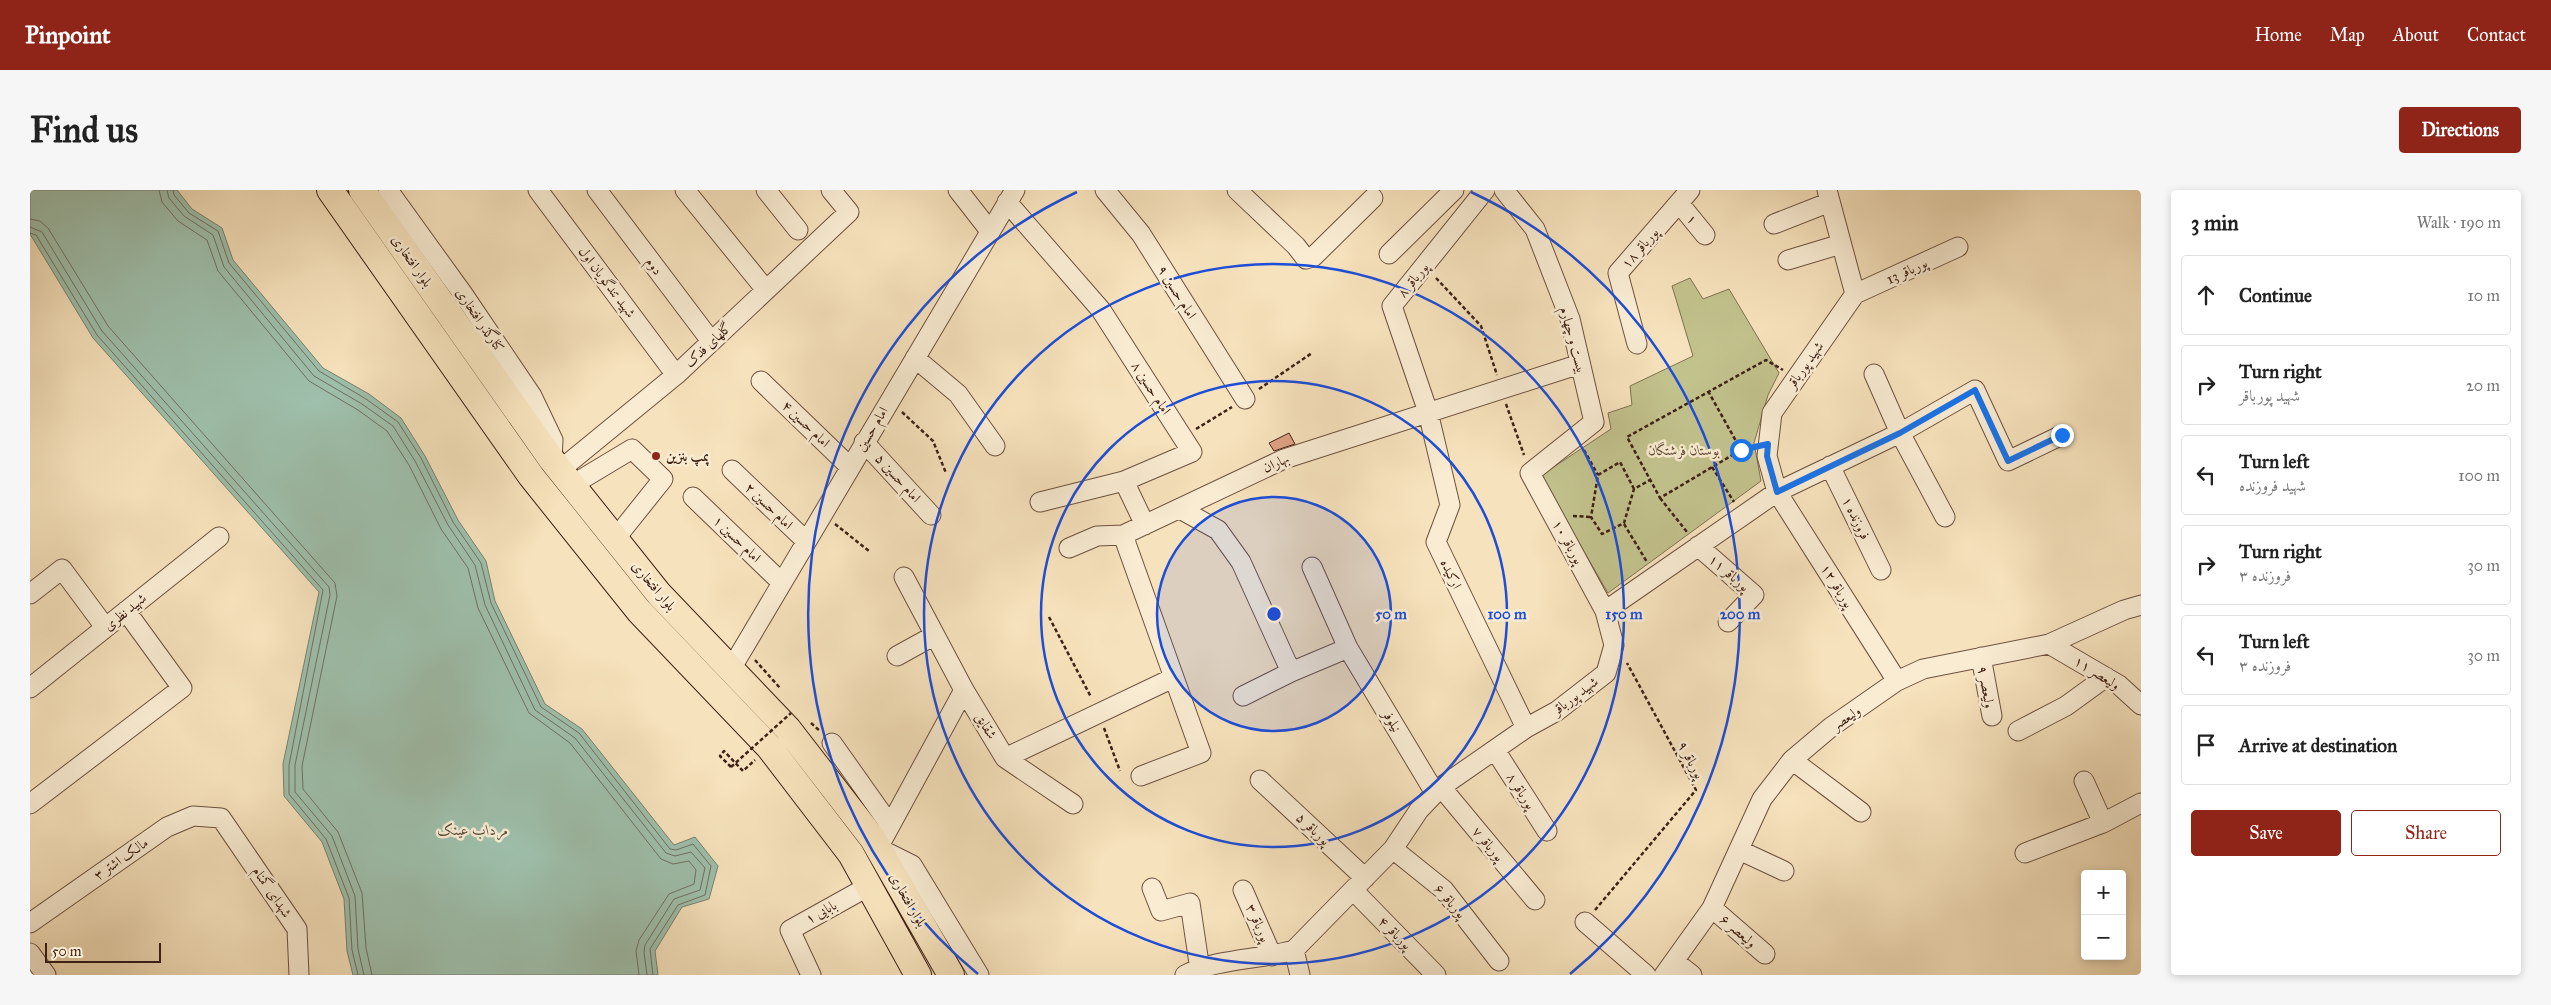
<!DOCTYPE html>
<html lang="en">
<head>
<meta charset="utf-8">
<style>
	body { margin:0; font-family:"IM FELL Great Primer",Amiri,serif; background:#f6f6f6; color:#222 }
	.controls { position:absolute; right:15px; bottom:15px; display:grid; overflow:hidden; border-radius:5px; box-shadow:0 2px 8px #0003 }
	.controls button { width:45px; height:45px; display:grid; place-items:center; padding:0; border:0; border-bottom:1px solid #e0e0e0; background:#fff; color:#222; font:25px sans-serif }
	.scale { position:absolute; left:15px; bottom:12px; width:116px; box-sizing:border-box; padding-left:5px; border:2px solid #3f2116; border-top:0; font-size:14px; line-height:18px; white-space:nowrap; color:#3f2116; -webkit-text-stroke:4px #f9ecd3; paint-order:stroke }
	.stop { position:absolute; width:15px; height:15px; margin:-11px; border:4px solid #1a73e8; border-radius:50%; background:#fff }
	.stop.end { background:#1a73e8; border-color:#fff; box-shadow:0 1px 5px #0008 }
	.list { margin:0; padding:0; list-style:none }
	h2 { display:flex; justify-content:space-between; align-items:center; height:65px; margin:0; padding:0 20px; font-size:21px }
	h2 small { font-size:16px; font-weight:400; color:#767676 }
	.list li { display:grid; grid-template-columns:32px 1fr auto; gap:15px; align-items:center; box-sizing:border-box; height:80px; margin:0 10px 10px; padding:0 10px; border:1px solid #e0e0e0; border-radius:5px }
	.list b { display:block; font-size:19px; white-space:nowrap }
	.list p { margin:0; font-size:16px; white-space:nowrap; color:#767676 }
	.list em { font-size:16px; font-style:normal; color:#767676 }
	.actions { display:flex; gap:10px; padding:15px 20px }
	.actions a { flex:1; padding:11px 0; border:1px solid #8f2418; border-radius:5px; text-align:center; font-size:18px; color:#8f2418 }
	.actions .main { background:#8f2418; color:#fff }
	.icon { flex:none; width:28px; height:28px; fill:none; stroke:currentColor; stroke-width:2; stroke-linecap:round; stroke-linejoin:round }
	.map { position:relative; flex:none; width:2111px; height:785px; overflow:hidden; border-radius:5px }
	header { display:flex; align-items:center; gap:30px; box-sizing:border-box; height:70px; padding:0 25px; background:#8f2418; color:#fff }
	header strong { font-size:24px }
	nav { display:flex; gap:28px; margin-inline-start:auto; font-size:18px }
	.intro { display:flex; align-items:center; justify-content:space-between; box-sizing:border-box; height:120px; padding:0 30px }
	h1 { margin:0; font-size:35px }
	.button { padding:12px 22px; border-radius:5px; background:#8f2418; color:#fff; font-size:18px; font-weight:700 }
	main { display:flex; gap:30px; padding:0 30px }
	aside { flex:1; background:#fff; border-radius:5px; box-shadow:0 2px 8px #0003 }
	.map>svg:first-child { display:block }
</style>
</head>
<body>
<header>
<strong>Pinpoint</strong>
<nav><a>Home</a><a>Map</a><a>About</a><a>Contact</a></nav>
</header>
<div class="intro"><h1>Find us</h1><a class="button">Directions</a></div>
<main>
<div class="map">
<svg width="2111" height="785" viewBox="0 0 2111 785">
	<rect width="100%" height="100%" fill="#f6e2bc"/>
	<filter id="stains"><feTurbulence type="fractalNoise" baseFrequency=".004" numOctaves="4"/><feColorMatrix values="0 0 0 0 .2 0 0 0 0 .09 0 0 0 0 .02 0 0 0 .5 -.17"/></filter>
	<radialGradient id="worn" r=".72"><stop offset=".6" stop-color="#630" stop-opacity="0"/><stop offset="1" stop-color="#630" stop-opacity=".3"/></radialGradient>
	<path fill="#c2c28d" stroke="#807252" d="M1660,88L1673,109L1699,99L1749,183L1738,205L1724,253L1731,291L1578,403L1510,286L1581,239L1578,223L1602,215L1600,196L1663,166L1642,96Z"/>
	<path fill="#9ebfab" stroke="#78806f" d="M0,0H147L162,19L192,38L203,70L293,178L339,204L371,228L395,266L428,330L456,371L465,411L515,514L552,539L644,655L665,647L688,676L679,709L652,717L625,761L628,785H323L317,761L314,709L292,652L254,606L253,574L289,402L63,148L0,44Z"/>
	<g fill="none" stroke-linecap="round" stroke-linejoin="round">
		<path stroke="#6e7060" stroke-width="1" d="M129,0L132,12L148,31L177,50L188,81L279,191L328,220L357,241L379,275L411,339L438,378L448,418L499,523L540,553L631,669L643,674L659,671L666,680L664,694L639,704L609,750L606,761L609,785
			M137,0L139,8L154,26L183,45L194,77L284,186L332,214L363,236L385,271L418,335L445,375L455,415L505,520L545,548L636,663L645,666L661,662L675,678L670,700L644,709L615,755L614,762L617,785
			M143,0L144,5L159,23L188,41L199,73L289,181L336,209L368,232L391,268L423,332L451,373L461,413L511,517L549,543L640,659L646,660L663,654L681,676L675,705L648,715L620,759L623,785
			M0,29L10,31L18,38L78,136L305,393L307,406L272,576L273,599L308,642L332,703L336,758L342,785
			M0,37L12,42L72,141L299,397L300,405L265,575V602L302,646L325,706L328,759L334,785
			M0,43L6,45L67,145L293,400L259,575V604L296,649L319,708L322,760L328,785"/>
	</g>
	<path fill="#dfa284" stroke="#3f2116" d="M1259,243L1265,254L1244,261L1239,253Z"/>
	<g fill="none" stroke-linecap="round" stroke-linejoin="round">
		<g stroke="#6d5140" stroke-width="21">
			<path id="minor" d="M358,0L433,104L502,206L523,250L522,269
				M508,0L646,185
				M567,0L681,151
				M655,0L736,100
				M736,0L768,40
				M928,0L960,41
				M1075,0L1111,44L1215,209
				M1207,0L1266,56L1276,69L1283,67L1343,8
				M1455,0L1362,116L1398,222L1420,315L1406,352L1496,538
				M1474,0L1505,39L1540,129L1564,232L1500,283L1575,421
				M1797,0L1825,104L1742,223L1737,266L1747,302L1867,491
				M977,12L1071,120L1162,262L1094,291L1010,312
				M1649,13L1675,45
				M1744,34L1800,12
				M1359,64L1424,0
				M1758,70L1811,54
				M1825,104L1928,57
				M1607,154L1588,83L1660,0
				M885,168L928,204L965,256
				M1844,184L1870,243L1915,327
				M731,191L820,277
				M834,252L901,325
				M1800,276L1851,380
				M530,280L646,185L819,22L801,0
				M702,280L776,351
				M1094,291L1115,335
				M542,295L602,259L633,289L585,349
				M663,307L751,392
				M1150,319L1188,340L1211,372L1261,482L1213,506
				M1093,345L1171,563L1111,586
				M1668,356L1724,405L1698,432
				M1039,358L1067,346L1093,345L1254,269L1550,174
				M1282,377L1318,458L1405,603
				M874,387L934,500L975,568L1043,614
				M0,404L32,379L75,437
				M2019,454L2089,495L2111,515
				M867,466L905,445
				M1951,467L1962,526
				M701,479L985,0
				M1261,482L1318,458
				M0,498L189,347
				M934,500L848,658L882,675L949,785
				M1988,541L2036,516L2076,487
				M802,553L860,635
				M1465,560L1517,641
				M975,568L1143,488
				M1762,570L1831,622
				M1230,590L1335,688
				M2054,591L2073,633
				M1411,597L1505,710
				M0,614L152,498L96,421
				M1363,659L1414,700L1469,771
				M1709,660L1754,681
				M1995,663L2073,633L2111,613
				M1122,698L1131,721L1160,713L1170,780
				M1213,700L1242,766
				M1323,700L1406,785
				M1682,718L1735,764
				M1555,732L1616,785
				M0,733L137,637L163,626L191,628L267,739L269,785
				M1264,760L1270,785
				M0,763L16,785
				M1644,771L1662,785
				M781,785L760,740L839,696
				M1155,785C1188,768 1229,770 1264,760L1363,659L1389,620L1411,597L1496,538L1527,521L1576,483L1584,455L1575,421L1747,302L1870,243L1945,200L1978,271L2032,245
				M1634,785L1682,718L1732,609L1762,570L1801,537L1867,491L1893,479L2019,454L2094,420L2111,415"/>
		</g>
		<g stroke="#3f2116" stroke-width="28">
			<path id="highway" d="M300,0L501,286L609,421L739,557L821,664L888,785
				M332,0L522,270L629,404L758,539L843,649L921,785"/>
		</g>
		<path stroke="#3f2116" stroke-width="2.5" stroke-dasharray="4 2.5" stroke-linecap="butt" d="M1406,88L1451,136L1467,185
			M1229,199L1282,163
			M1678,201L1711,260
			M1476,214L1494,265
			M872,222L903,251L916,283
			M1166,239L1202,217
			M1722,257L1711,260L1630,308L1597,247L1736,170L1753,180
			M1554,260L1568,285
			M1682,277L1704,312
			M1604,299L1590,272L1568,285L1561,327L1572,344L1594,333L1604,299L1620,290
			M1630,308L1657,342
			M1543,326L1561,327
			M805,334L839,361
			M1594,334L1617,372
			M1019,427L1061,507
			M725,470L750,498
			M781,533L790,541
			M1074,538L1090,581
			M701,577L690,566L694,561L713,581L725,570
			M1565,720L1666,600L1597,473"/>
		<use href="#minor" stroke="#f9ecd3" stroke-width="19"/>
		<use href="#highway" stroke="#f6e2bc" stroke-width="26"/>
		<path stroke="#3f2116" stroke-width="2.5" stroke-dasharray="4 2.5" stroke-linecap="butt" d="M701,577L761,523"/>
	</g>
	<g fill="none" stroke-linecap="round" stroke-linejoin="round">
		<path stroke="#1a73e8" stroke-width="6" d="M1711,260L1738,254L1737,266L1747,302L1870,243L1945,200L1978,271L2032,245"/>
	</g>
	<circle cx="1244" cy="424" r="117" fill="#1d4ed8" fill-opacity=".12"/>
	<g fill="none" stroke="#1d4ed8" stroke-width="2.5">
		<circle cx="1244" cy="424" r="117"/>
		<circle cx="1244" cy="424" r="233"/>
		<circle cx="1244" cy="424" r="350"/>
		<path d="M948 784A466 466 0 0 1 1047 2M1441 2A466 466 0 0 1 1540 784"/>
	</g>
	<circle fill="#8f2418" stroke="#f9ecd3" stroke-width="2" cx="626" cy="266" r="5"/>
	<g text-anchor="middle" dominant-baseline="central" stroke-width="5" stroke-linejoin="round" paint-order="stroke">
		<g font-size="14" fill="#3f2116" stroke="#f9ecd3">
			<text transform="translate(1662 29) rotate(52)">۱</text>
			<text transform="translate(1610 58) rotate(-49)">پورباقر ۱۸</text>
			<text transform="translate(382 71) rotate(55)">بلوار افتخاری</text>
			<text transform="translate(624 76) rotate(53)">دوم</text>
			<text transform="translate(1877 81) rotate(-25)">پورباقر 13</text>
			<text transform="translate(1383 90) rotate(-51)">پورباقر ۸</text>
			<text transform="translate(577 92) rotate(53)">شهید تندگویان اول</text>
			<text transform="translate(1147 102) rotate(58)">امام حسین ۹</text>
			<text transform="translate(450 130) rotate(56)">کنارگذر افتخاری</text>
			<text transform="translate(1543 150) rotate(75)">بیست و چهارم</text>
			<text transform="translate(678 155) rotate(-43)">گلهای فدک</text>
			<text transform="translate(1775 175) rotate(-55)">شهید پورباقر</text>
			<text transform="translate(1121 198) rotate(57)">امام حسین ۸</text>
			<text transform="translate(776 234) rotate(44)">امام حسین ۴</text>
			<text transform="translate(842 239) rotate(-59)">امام حسین</text>
			<text transform="translate(1246 273) rotate(-24)">بهاران</text>
			<text transform="translate(868 288) rotate(48)">امام حسین ۵</text>
			<text transform="translate(739 316) rotate(44)">امام حسین ۲</text>
			<text transform="translate(1826 328) rotate(64)">فروزنده ۱</text>
			<text transform="translate(707 349) rotate(44)">امام حسین ۱</text>
			<text transform="translate(1538 352) rotate(61)">پورباقر ۱۰</text>
			<text transform="translate(1699 383) rotate(41)">پورباقر ۱۱</text>
			<text transform="translate(1421 384) rotate(64)">ارکیده</text>
			<text transform="translate(624 396) rotate(50)">بلوار افتخاری</text>
			<text transform="translate(1807 396) rotate(58)">پورباقر ۱۲</text>
			<text transform="translate(95 422) rotate(-39)">شهید نظری</text>
			<text transform="translate(2067 483) rotate(32)">ولیعصر ۱۱</text>
			<text transform="translate(1956 497) rotate(80)">ولیعصر ۹</text>
			<text transform="translate(1545 506) rotate(-37)">شهید پورباقر</text>
			<text transform="translate(1816 528) rotate(-34)">ولیعصر</text>
			<text transform="translate(1362 531) rotate(59)">نیلوفر</text>
			<text transform="translate(956 536) rotate(59)">شقایق</text>
			<text transform="translate(1661 570) rotate(62)">پورباقر ۹</text>
			<text transform="translate(1491 601) rotate(57)">پورباقر ۸</text>
			<text transform="translate(1283 639) rotate(43)">پورباقر ۵</text>
			<text transform="translate(1458 654) rotate(50)">پورباقر ۷</text>
			<text transform="translate(91 669) rotate(-35)">مالک اشتر ۳</text>
			<text transform="translate(242 702) rotate(56)">شهدای گمنام</text>
			<text transform="translate(878 710) rotate(60)">بلوار افتخاری</text>
			<text transform="translate(1420 711) rotate(49)">پورباقر ۶</text>
			<text transform="translate(791 722) rotate(-29)">بابایی ۱</text>
			<text transform="translate(1228 733) rotate(66)">پورباقر ۳</text>
			<text transform="translate(1708 741) rotate(41)">ولیعصر ۶</text>
			<text transform="translate(1365 743) rotate(45)">پورباقر ۴</text>
		</g>
		<g font-size="14" font-style="italic" fill="#604934" stroke="#f9ecd3">
			<text x="1654" y="260">بوستان فرشتگان</text>
		</g>
		<g font-size="14" font-weight="bold" fill="#3f2116" stroke="#f9ecd3" text-anchor="start">
			<text x="636" y="266">پمپ بنزین</text>
		</g>
		<g font-size="15" font-style="italic" fill="#5c5043" stroke="#f9ecd3">
			<text x="443" y="640">مرداب عینک</text>
		</g>
	</g>
	<circle cx="1244" cy="424" r="8" fill="#1d4ed8" stroke="#f9ecd3" stroke-width="2.5"/>
	<g font-size="15" text-anchor="middle" font-weight="bold" fill="#1d4ed8" stroke="#f9ecd3" stroke-width="5" stroke-linejoin="round" paint-order="stroke">
		<text x="1361" y="429">50 m</text>
		<text x="1477" y="429">100 m</text>
		<text x="1594" y="429">150 m</text>
		<text x="1710" y="429">200 m</text>
	</g>
	<rect width="100%" height="100%" filter="url(#stains)"/>
	<rect width="100%" height="100%" fill="url(#worn)"/>
</svg>
<div class="controls">
<button>+</button>
<button>−</button>
</div>
<div class="scale">50 m</div>
<div class="stop" style="left:1711px;top:260px"></div>
<div class="stop end" style="left:2032px;top:245px"></div>
</div>
<aside>
<h2>3 min<small>Walk · 190 m</small></h2>
<ul class="list">
<li><svg class="icon" aria-label="ahead" viewBox="0 0 24 24"><path d="M12 20V5M6 11l6-6 6 6"/></svg><div><b>Continue</b></div><em>10 m</em></li>
<li><svg class="icon" aria-label="right" viewBox="0 0 24 24"><path d="M7 20v-9h11M14 6l5 5-5 5"/></svg><div><b>Turn right</b><p>شهید پورباقر</p></div><em>20 m</em></li>
<li><svg class="icon" aria-label="left" viewBox="0 0 24 24"><path d="M17 20v-9H6M10 6l-5 5 5 5"/></svg><div><b>Turn left</b><p>شهید فروزنده</p></div><em>100 m</em></li>
<li><svg class="icon" aria-label="right" viewBox="0 0 24 24"><path d="M7 20v-9h11M14 6l5 5-5 5"/></svg><div><b>Turn right</b><p>فروزنده ۳</p></div><em>30 m</em></li>
<li><svg class="icon" aria-label="left" viewBox="0 0 24 24"><path d="M17 20v-9H6M10 6l-5 5 5 5"/></svg><div><b>Turn left</b><p>فروزنده ۳</p></div><em>30 m</em></li>
<li><svg class="icon" aria-label="arrive" viewBox="0 0 24 24"><path d="M6 21V4h12l-3 4 3 4H6"/></svg><div><b>Arrive at destination</b></div></li>
</ul>
<div class="actions"><a class="main">Save</a><a>Share</a></div>
</aside>
</main>
</body>
</html>
